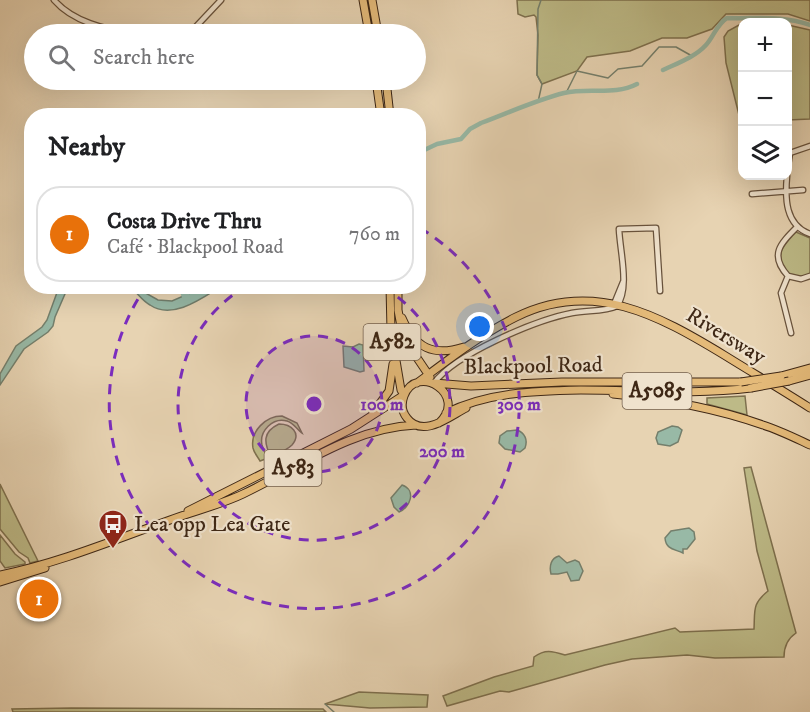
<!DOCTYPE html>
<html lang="en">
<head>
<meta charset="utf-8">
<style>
	body { margin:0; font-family:"IM FELL DW Pica",serif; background:#f2f2f2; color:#202124 }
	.controls { position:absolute; right:18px; top:18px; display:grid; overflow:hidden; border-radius:12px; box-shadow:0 6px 24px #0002 }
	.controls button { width:54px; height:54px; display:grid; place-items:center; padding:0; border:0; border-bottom:2px solid #e0e0e0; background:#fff; color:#202124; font:30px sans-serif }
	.you { position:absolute; left:480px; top:327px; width:21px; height:21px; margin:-15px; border:4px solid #fff; border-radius:50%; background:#1a73e8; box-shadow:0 0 0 9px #1a73e833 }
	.badge { display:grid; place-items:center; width:39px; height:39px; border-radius:50%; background:#0b8043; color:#fff; font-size:20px; font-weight:700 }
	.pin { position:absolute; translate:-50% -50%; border:3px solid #fff; box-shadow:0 2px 6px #0006 }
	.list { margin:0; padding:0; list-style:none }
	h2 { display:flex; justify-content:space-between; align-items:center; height:78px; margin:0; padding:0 24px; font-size:26px }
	h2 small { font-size:20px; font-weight:400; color:#757577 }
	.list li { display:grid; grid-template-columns:39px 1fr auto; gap:18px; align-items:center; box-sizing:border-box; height:96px; margin:0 12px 12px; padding:0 12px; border:2px solid #e0e0e0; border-radius:24px }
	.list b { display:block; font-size:22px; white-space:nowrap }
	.list p { margin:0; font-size:20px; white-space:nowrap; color:#757577 }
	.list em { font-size:20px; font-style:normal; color:#757577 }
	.icon { flex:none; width:33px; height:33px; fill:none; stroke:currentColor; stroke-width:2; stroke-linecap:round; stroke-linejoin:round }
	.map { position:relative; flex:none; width:810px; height:712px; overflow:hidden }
	.search { position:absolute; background:#fff; box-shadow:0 6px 24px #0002; left:24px; top:24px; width:402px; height:66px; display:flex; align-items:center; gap:15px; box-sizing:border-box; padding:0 21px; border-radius:33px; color:#757577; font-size:22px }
	.panel { position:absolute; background:#fff; box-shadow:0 6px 24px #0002; left:24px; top:108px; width:402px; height:186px; border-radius:24px }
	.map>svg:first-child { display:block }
</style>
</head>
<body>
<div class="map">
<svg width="810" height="712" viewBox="0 0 810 712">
	<rect width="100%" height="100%" fill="#e7d3b2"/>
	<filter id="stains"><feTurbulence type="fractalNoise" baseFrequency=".00333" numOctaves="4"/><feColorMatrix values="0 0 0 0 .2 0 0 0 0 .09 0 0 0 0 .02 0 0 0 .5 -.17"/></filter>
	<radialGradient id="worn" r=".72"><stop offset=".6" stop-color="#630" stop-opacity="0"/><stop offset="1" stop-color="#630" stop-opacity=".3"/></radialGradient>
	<path fill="#bdba87" stroke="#7e704e" stroke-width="1.5" d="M517,0H810V21L788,14H726L712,29L687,38H662L630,51L587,57L577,71L542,84L537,75L538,35L536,17L534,15L525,17L518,14Z
		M739,25H742L741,123L726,63L724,37L728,31Z
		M788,25L810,30V119L788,120Z
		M796,232L810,238V274C781,286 768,251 796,232Z
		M745,396L747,415L707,404V398Z
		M282,416L297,423L302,433C297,430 294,423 287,421C273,417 259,431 262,445C263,449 266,454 268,458L260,461C258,457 254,453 253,448C250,431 266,416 282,416Z
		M279,424C291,424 302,433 292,445C287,450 277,454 271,457C264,443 262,432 279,424Z
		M751,467L796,633C787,639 784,647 784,657L715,658L687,655L632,659L605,665L509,692L500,691L447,706L443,696L494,677L533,666L534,657C545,649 552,651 565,655L675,628L680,632L754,629C755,610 752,604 768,591L757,551L744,468Z
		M0,484L38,561L30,563L28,558L19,552L0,529Z
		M0,535L15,554L25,562V564L5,568L0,561Z
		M359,692L428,695L427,707L370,708L325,704Z
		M71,708L323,709L326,712H13L12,709Z"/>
	<path fill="#98b9a6" stroke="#747f6c" stroke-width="1.5" d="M59,287H68L55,317L53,326L48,332L24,349L0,385V374L16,346L42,327L47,320Z
		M130,287H135L158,300L172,301L204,287H220C201,299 172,320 150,305C141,300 138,293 130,287Z
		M359,344L363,345L364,371L360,372L344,367L343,346L353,347Z
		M672,426L678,427L682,430L678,442L670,446L658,444L656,438L658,432Z
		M517,430C525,433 528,440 525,448L520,452L505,449L499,443L500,436L507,431Z
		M402,485C417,490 410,508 399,512L394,507L391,498Z
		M689,528L694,532L695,539L687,549H683V553C675,549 666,550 665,538L671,531Z
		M559,556L567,563L575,560L579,562L583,571L579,580L571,581L567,572L558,574H551C549,566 551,558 559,556Z"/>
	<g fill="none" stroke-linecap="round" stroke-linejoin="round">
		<path stroke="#747f6c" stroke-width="1.5" d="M566,93L577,71L608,78L618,69L642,66L659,47H676L692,56
			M538,102L542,84L537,75L538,9L541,0
			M325,704L334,712"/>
		<path stroke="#98b9a6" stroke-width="4.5" d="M663,70C678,63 695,57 706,45C714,36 717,24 727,18C756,19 783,15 810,25
			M418,153L437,144L461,139L470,129L481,123C508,113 536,100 564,93C589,87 614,96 637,84"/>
		<path stroke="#98b9a6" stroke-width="8" d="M182,286L187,300"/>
		<g stroke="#68523c" stroke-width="7">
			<path id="minor" d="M54,0C73,22 105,29 133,34
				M189,34L221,0
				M788,166L790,153L810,146
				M787,176C785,198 785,225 810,234
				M752,194L803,190
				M797,227C780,244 769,255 788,276L801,279L810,276
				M788,276L781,293L791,333
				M614,304L623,282
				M434,383C455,354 536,320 572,313C586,310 605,312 617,306C630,288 620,252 619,229L656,228L660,291"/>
		</g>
		<g stroke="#3e2715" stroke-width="9">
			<path id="highway" d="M363,0L369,34
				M372,0L378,34
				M376,80L381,116
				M386,80L390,116
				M390,286L391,331L401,390L404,395
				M398,286V310L403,337L430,377
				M402,318C415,348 433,357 464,347
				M781,376L810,368
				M789,381L810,375
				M417,383C448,360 480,335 516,317C593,279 658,315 724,355C753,373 782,390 810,408
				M434,383L471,386L562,382H741
				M613,394C664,399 715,408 763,425C779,430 795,438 810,445
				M373,413L389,391L393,364
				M446,413C488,392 535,391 581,390C638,390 695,395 751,388
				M439,423C469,395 417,362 404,396C401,404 402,412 407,418C423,439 450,416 466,408
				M188,511L351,429L404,395
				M0,575C59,563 114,540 170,520C194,511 220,505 243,494C300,467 351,428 416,425
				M0,582L45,568"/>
		</g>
		<use href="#minor" stroke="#efe2cd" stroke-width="4.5"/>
		<use href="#highway" stroke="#e4ba79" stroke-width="7"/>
		<g stroke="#3e2715" stroke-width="9" stroke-linecap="butt">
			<path id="highway-bridge" d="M741,382L781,376
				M751,388L789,381"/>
		</g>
		<use href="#highway-bridge" stroke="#e4ba79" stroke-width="7"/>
	</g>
	<circle cx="314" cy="404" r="68" fill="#7b2cbf" fill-opacity=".12"/>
	<g fill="none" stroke="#7b2cbf" stroke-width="3" stroke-dasharray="10 8">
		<circle cx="314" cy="404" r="68"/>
		<path d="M383 287A136 136 0 1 1 245 287"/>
		<path d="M420 228A205 205 0 1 1 145 288"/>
	</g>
	<defs>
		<g id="bus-pin" transform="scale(1.5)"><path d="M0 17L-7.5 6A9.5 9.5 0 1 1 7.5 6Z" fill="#8f2418" stroke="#efe2cd"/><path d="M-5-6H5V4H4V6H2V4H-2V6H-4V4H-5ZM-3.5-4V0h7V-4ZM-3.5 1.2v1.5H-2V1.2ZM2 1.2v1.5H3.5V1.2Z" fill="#fff"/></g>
	</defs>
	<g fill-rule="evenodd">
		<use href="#bus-pin" x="113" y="524"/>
	</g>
	<g text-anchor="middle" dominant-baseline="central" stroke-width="4.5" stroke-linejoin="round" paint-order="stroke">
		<g fill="#efe2cd" stroke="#735f4c" stroke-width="1.5">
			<rect x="363.5" y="324" width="57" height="36" rx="4.5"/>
			<rect x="622.5" y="373" width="69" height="36" rx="4.5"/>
			<rect x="264.5" y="450" width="57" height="36" rx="4.5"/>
		</g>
		<g font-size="21" font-weight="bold" fill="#3e2715">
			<text x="392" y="342">A582</text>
			<text x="657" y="391">A5085</text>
			<text x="293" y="468">A583</text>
		</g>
		<g font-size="22" fill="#3e2715" stroke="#efe2cd">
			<text transform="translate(726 336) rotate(31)">Riversway</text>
			<text transform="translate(533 366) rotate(-1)">Blackpool Road</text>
		</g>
		<g font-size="22" fill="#3e2715" stroke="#efe2cd" text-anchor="start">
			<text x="134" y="524">Lea opp Lea Gate</text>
		</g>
	</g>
	<circle cx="314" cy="404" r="9" fill="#7b2cbf" stroke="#efe2cd" stroke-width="3"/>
	<g font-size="18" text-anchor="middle" font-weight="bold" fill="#7b2cbf" stroke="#efe2cd" stroke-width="4.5" stroke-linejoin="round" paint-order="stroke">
		<text x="382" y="410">100 m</text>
		<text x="519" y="410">300 m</text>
		<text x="442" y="457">200 m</text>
	</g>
	<rect width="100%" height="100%" filter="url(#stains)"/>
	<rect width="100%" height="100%" fill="url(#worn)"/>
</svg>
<div class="controls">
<button>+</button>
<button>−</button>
<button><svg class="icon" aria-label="layers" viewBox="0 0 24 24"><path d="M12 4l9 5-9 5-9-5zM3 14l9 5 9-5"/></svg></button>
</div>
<div class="you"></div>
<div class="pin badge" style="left:39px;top:599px;background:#e8710a">1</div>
<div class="search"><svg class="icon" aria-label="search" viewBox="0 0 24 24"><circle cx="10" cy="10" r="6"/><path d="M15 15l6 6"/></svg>Search here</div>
<section class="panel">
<h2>Nearby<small></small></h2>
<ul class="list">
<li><span class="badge" style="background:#e8710a">1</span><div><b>Costa Drive Thru</b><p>Café · Blackpool Road</p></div><em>760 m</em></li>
</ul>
</section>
</div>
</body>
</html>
